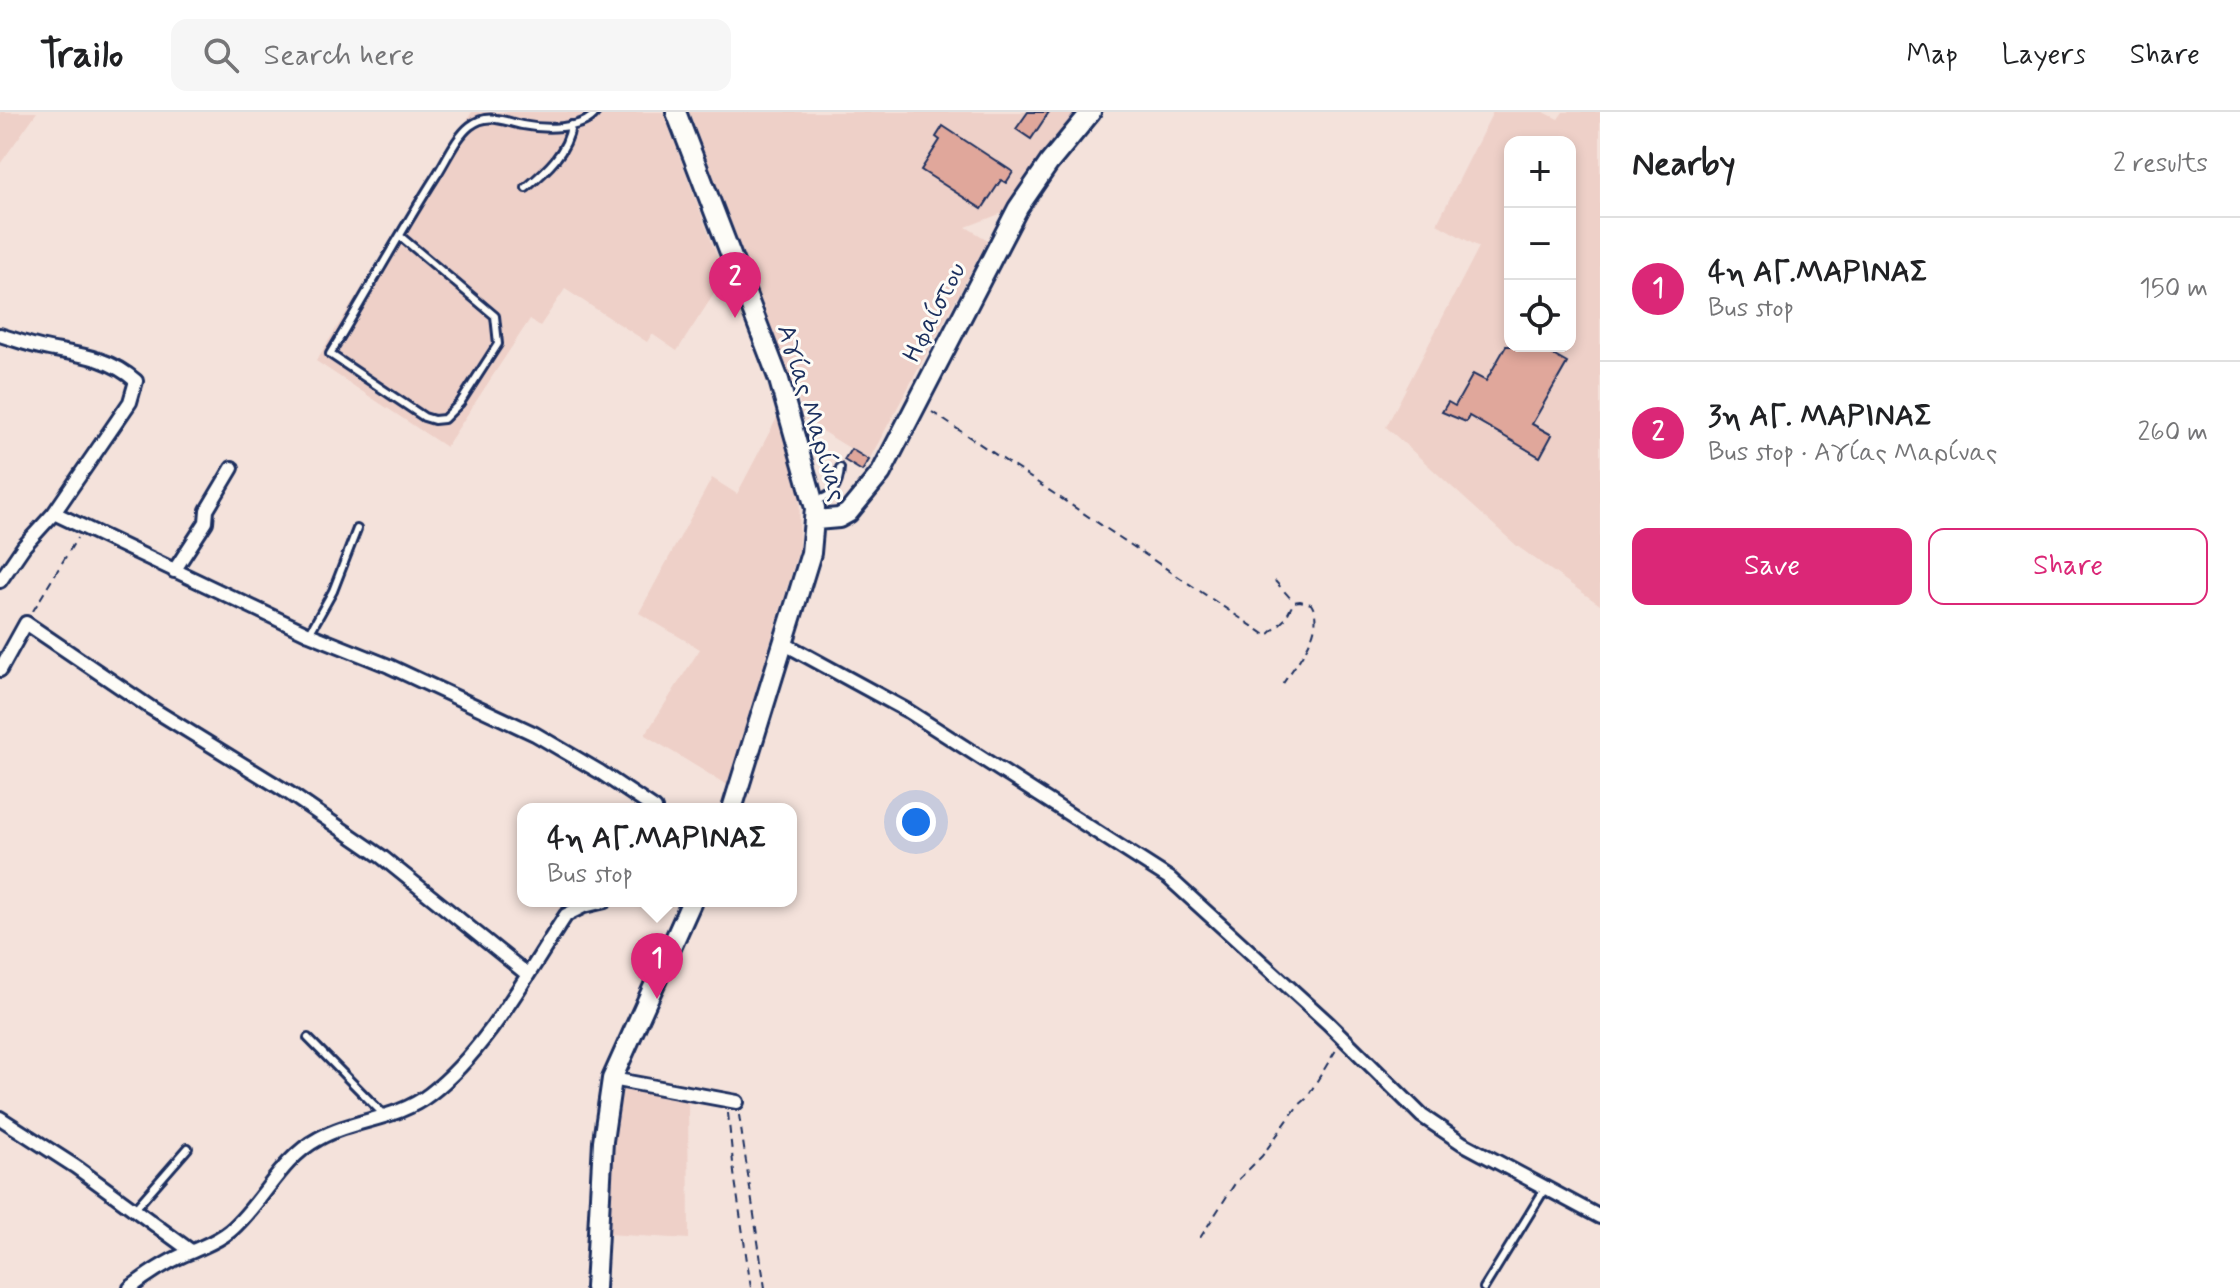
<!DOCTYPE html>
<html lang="en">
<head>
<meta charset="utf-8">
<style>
	body { margin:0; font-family:Mynerve,sans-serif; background:#f6f6f6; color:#202124 }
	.controls { position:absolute; right:24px; top:24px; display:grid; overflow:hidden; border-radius:16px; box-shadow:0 4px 12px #0003 }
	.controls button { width:72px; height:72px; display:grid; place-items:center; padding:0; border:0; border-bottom:2px solid #e0e0e0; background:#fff; color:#202124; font:40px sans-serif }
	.you { position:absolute; left:916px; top:710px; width:28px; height:28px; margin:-20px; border:6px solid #fff; border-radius:50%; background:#1a73e8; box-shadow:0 0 0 12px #1a73e833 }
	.badge { display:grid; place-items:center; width:52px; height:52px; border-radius:50%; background:#db2777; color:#fff; font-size:26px; font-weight:700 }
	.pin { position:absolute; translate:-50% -66px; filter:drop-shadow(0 2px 4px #0008) }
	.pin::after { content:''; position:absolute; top:42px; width:28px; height:24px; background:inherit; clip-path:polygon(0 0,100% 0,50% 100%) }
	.popup { position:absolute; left:517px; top:691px; width:280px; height:104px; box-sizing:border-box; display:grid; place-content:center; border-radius:16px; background:#fff; filter:drop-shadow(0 2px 6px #0005); font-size:26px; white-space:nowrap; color:#757577 }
	.popup b { font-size:30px; color:#202124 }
	.popup::after { content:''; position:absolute; left:50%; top:100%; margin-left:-16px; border:16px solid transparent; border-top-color:#fff }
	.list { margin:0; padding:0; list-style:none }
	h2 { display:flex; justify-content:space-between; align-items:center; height:104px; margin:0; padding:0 32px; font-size:34px }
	h2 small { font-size:26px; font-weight:400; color:#757577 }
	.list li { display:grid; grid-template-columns:52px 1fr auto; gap:24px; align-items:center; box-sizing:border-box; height:144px; padding:0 32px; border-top:2px solid #e0e0e0 }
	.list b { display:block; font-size:30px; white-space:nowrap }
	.list p { margin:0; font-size:26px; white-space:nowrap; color:#757577 }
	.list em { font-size:26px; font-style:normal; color:#757577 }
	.actions { display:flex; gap:16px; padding:24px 32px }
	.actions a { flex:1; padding:18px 0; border:2px solid #db2777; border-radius:16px; text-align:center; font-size:28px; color:#db2777 }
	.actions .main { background:#db2777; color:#fff }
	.icon { flex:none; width:44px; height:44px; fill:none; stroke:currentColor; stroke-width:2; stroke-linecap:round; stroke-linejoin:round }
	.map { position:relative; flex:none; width:1600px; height:1176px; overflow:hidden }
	header { display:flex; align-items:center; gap:48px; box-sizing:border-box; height:112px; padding:0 40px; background:#fff; border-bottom:2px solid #e0e0e0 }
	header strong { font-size:38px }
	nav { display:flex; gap:44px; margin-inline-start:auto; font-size:28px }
	.search { width:560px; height:72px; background:#f6f6f6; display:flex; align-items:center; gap:20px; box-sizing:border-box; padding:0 28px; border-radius:16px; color:#757577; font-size:30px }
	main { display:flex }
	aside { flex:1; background:#fff }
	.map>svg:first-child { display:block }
</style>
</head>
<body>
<header>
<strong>Trailo</strong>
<div class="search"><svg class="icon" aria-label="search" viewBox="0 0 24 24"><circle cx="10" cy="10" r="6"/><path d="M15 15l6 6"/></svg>Search here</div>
<nav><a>Map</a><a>Layers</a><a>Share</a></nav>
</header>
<main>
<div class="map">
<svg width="1600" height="1176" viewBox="0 0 1600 1176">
	<rect width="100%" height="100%" fill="#f4e2db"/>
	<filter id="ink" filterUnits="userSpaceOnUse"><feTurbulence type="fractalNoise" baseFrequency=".0125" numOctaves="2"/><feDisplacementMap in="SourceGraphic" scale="16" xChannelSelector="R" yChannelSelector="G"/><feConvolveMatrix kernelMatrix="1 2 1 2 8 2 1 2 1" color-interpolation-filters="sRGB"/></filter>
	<g filter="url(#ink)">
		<path fill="#eed0c8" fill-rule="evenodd" d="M0,0H37L0,52Z
			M472,0H663L725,165L677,239L652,222L647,230L565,177L540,214L530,207L446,335L316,249Z
			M689,0H1077L1029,59L1005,100L966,115L988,128L869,348L807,310Z
			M1493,0H1544L1558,7L1563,0H1600V493L1517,434L1386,315L1479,135L1437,112ZM1510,30H1570V234H1510Z
			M778,304L793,346L800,377L799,437L727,673L645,623L700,537L639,501L712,366L737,382Z
			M622,972L688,980L689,1127L607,1122L612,1036Z"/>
		<path fill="#e0a79b" stroke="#1b2f5e" stroke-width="2" d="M1028,0H1049L1031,27L1016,17Z
			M943,14L1013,60L1006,71L1001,68L982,97L921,58L940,28L936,25Z
			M1506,234H1537L1567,251L1532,312L1552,323L1540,345L1469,304L1466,310L1442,300L1448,290L1455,294L1473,262L1486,269Z
			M851,337L869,348L862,359L844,348Z"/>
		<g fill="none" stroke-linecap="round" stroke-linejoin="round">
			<g stroke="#1b2f5e" stroke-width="12">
				<path id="lane" d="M526,76C546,59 568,40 571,13
					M400,124L495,204L498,232L460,291L444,307L434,308L424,305L330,242C366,183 399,122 436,64C446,49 456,25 470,14C488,0 503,9 522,13C542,17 583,19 596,0
					M817,388C834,385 839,372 840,356
					M309,522L333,479L357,417
					M308,926L383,1002
					M134,1098L188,1036
					M1484,1176L1546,1075"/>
			</g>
			<g stroke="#1b2f5e" stroke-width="18">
				<path id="street" d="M0,223C16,228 32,234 49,237C82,243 110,246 136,269L130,290L54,401
					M174,459L206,410L207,398L232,356
					M0,469L24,434L54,401L309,522L389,554L535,622L600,660L655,697
					M783,531L908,599L1169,766L1328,911L1422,1004L1462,1031L1600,1105
					M0,558L26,511L151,596L289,681L382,745L527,862
					M612,967L737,990
					M0,1006L76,1055L191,1139
					M130,1176C148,1162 171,1147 193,1139C206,1133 218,1129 230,1119C262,1092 280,1047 318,1027C353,1007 397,1008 430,982C487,938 527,862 566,803L584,794L605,789"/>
			</g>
			<g stroke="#1b2f5e" stroke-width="24">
				<path id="secondary" d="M676,0L779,268L815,396L811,441L732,697
					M816,408L839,406L848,401L881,361L1018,96L1049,51L1091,0
					M595,1176L603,1029L612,967L692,789"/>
			</g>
			<path stroke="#1b2f5e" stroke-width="2" stroke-dasharray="8 6" stroke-linecap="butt" d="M932,300L1267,524L1285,507L1294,490L1300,489L1311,492C1327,517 1296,551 1282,573
				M1275,469L1293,489
				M33,499L77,426
				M728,1001L734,1061L751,1176
				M739,1003L765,1176
				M1200,1126L1236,1070L1262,1044L1297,995L1306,987L1336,938"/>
			<use href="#lane" stroke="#fdfcf7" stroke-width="6"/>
			<use href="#street" stroke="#fdfcf7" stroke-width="12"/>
			<use href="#secondary" stroke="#fdfcf7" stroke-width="18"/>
		</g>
	</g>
	<g text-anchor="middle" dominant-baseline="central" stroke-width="6" stroke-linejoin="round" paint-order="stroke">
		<g font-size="26" fill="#1b2f5e" stroke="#fdfcf7">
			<text transform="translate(935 201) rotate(-63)">Ηφαίστου</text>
			<text transform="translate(811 301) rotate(73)">Αγίας Μαρίνας</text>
		</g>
	</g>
</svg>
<div class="controls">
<button>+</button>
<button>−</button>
<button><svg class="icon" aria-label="locate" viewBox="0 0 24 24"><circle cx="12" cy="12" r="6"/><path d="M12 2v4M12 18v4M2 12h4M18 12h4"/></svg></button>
</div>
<div class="you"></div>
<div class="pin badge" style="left:657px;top:887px">1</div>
<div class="popup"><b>4η ΑΓ.ΜΑΡΙΝΑΣ</b>Bus stop</div>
<div class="pin badge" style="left:735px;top:206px">2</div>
</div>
<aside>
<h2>Nearby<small>2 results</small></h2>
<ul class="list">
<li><span class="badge">1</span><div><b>4η ΑΓ.ΜΑΡΙΝΑΣ</b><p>Bus stop</p></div><em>150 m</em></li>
<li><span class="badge">2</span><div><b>3η ΑΓ. ΜΑΡΙΝΑΣ</b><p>Bus stop · Αγίας Μαρίνας</p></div><em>260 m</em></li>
</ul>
<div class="actions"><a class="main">Save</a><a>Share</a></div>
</aside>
</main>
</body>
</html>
